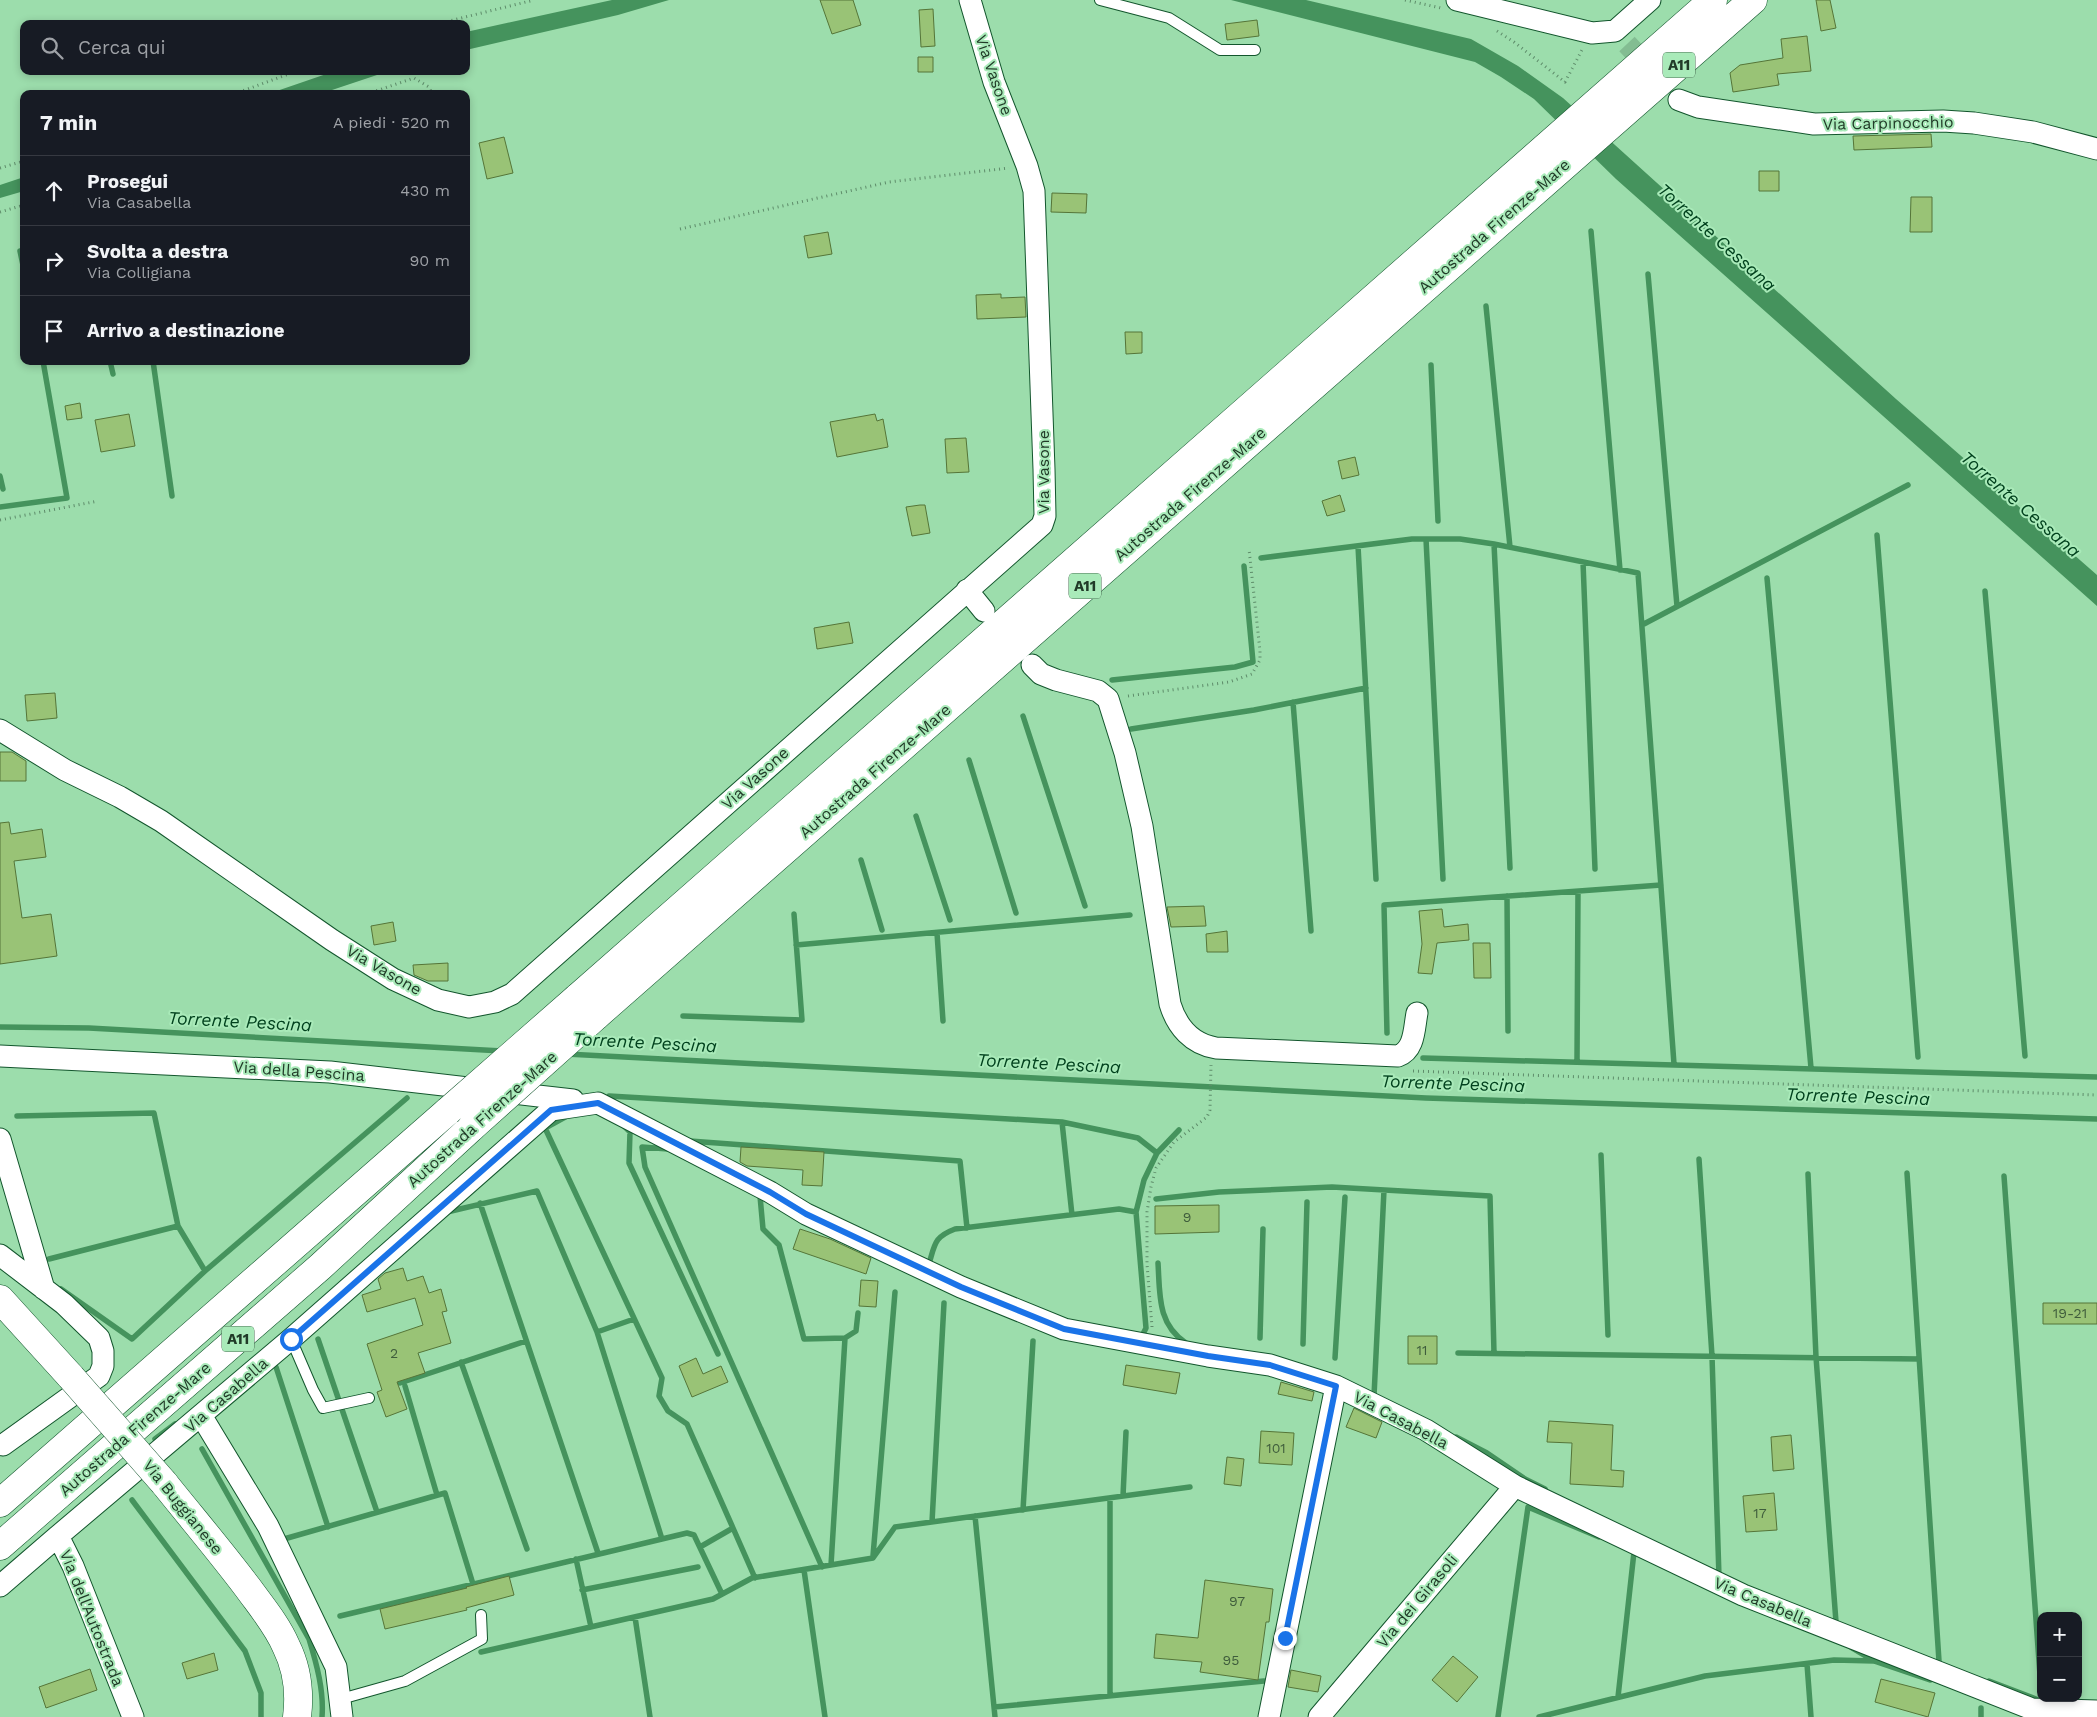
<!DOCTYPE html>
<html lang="it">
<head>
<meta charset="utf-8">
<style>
	body { margin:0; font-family:"Work Sans",sans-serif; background:#20242c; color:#f1f3f6 }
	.controls { position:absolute; right:15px; bottom:15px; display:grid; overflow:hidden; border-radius:10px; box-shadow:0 2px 8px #0003 }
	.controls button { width:45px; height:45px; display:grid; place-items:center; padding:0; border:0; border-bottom:1px solid #363941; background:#171b24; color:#f1f3f6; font:25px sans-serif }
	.stop { position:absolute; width:15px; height:15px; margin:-11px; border:4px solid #1a73e8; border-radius:50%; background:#fff }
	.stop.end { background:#1a73e8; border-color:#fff; box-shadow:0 1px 5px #0008 }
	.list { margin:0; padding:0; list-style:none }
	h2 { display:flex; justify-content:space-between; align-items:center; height:65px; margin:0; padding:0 20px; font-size:21px }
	h2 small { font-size:16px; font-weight:400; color:#9ea1a6 }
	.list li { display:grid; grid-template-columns:32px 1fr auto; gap:15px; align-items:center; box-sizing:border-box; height:70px; padding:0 20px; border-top:1px solid #363941 }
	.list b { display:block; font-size:19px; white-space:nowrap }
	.list p { margin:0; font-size:16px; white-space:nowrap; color:#9ea1a6 }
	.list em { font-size:16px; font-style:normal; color:#9ea1a6 }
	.icon { flex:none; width:28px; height:28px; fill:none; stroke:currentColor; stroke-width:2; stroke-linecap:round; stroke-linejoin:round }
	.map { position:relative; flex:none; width:2097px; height:1717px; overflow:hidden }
	.search { position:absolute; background:#171b24; box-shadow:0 2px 8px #0003; left:20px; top:20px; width:450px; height:55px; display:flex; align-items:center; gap:12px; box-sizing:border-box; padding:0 18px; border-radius:10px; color:#9ea1a6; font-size:19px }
	.panel { position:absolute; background:#171b24; box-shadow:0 2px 8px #0003; left:20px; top:90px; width:450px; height:275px; border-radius:10px }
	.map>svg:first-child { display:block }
</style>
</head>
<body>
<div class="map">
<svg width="2097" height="1717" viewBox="0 0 2097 1717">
	<rect width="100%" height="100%" fill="#9cddac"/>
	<path fill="#45935d" d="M612,0H669L618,15L466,50V32Z
		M1231,0H1306L1471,39L1518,66L1563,98L1896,399L2097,575V606L1616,179L1534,99L1501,77L1475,62Z
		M335,71H389L320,94H268Z
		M24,177V191L0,198V185Z"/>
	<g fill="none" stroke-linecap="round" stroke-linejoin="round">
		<path stroke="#45935d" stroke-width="5.5" d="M1591,231L1620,570
			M20,251L24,270
			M1648,274L1677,606
			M1486,306L1510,547
			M110,361L113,374
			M153,361L172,496
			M1431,365L1438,521
			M0,476L3,489
			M0,507L67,498L43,361
			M1877,535L1918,1057
			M1426,539L1443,879
			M1494,544L1510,868
			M1358,546L1376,879
			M1261,558L1412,539H1460L1494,544L1638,573L1674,1064
			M1583,562L1595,869
			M1767,578L1811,1068
			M1985,591L2025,1056
			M1642,625L1908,485
			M1112,680L1235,667L1253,662L1244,566
			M1293,702L1311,931
			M1023,716L1085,906
			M1131,729L1254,710L1366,688
			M969,760L1016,913
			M916,816L950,920
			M861,860L882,930
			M1507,896L1508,1031
			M937,933L943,1021
			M796,945L1130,915
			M683,1016L802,1020L794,914
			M0,1027L89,1028L502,1051
			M1387,1033L1384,905L1661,885
			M566,1054L1426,1098L2097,1119
			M1423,1058L2097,1077
			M1577,1062L1578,892
			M609,1096L1062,1122L1138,1138L1157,1153
			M17,1116L154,1113L178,1226L205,1271
			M1062,1122L1072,1215
			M624,1126L630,1132L629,1163L718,1354
			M547,1127L567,1116
			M545,1128L662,1378L659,1396L668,1411L687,1424L733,1528
			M690,1141L960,1161L967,1228
			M668,1149L642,1147L645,1167L822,1567
			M1601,1155L1608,1335
			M1699,1159L1712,1356L1719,1577
			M1907,1173L1939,1661
			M1808,1174L1816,1357L1836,1622
			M2004,1176L2041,1689
			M760,1196L763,1229L779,1245L804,1339L845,1338L856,1331L858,1313
			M1156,1199L1219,1192L1332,1187L1490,1196L1494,1353
			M480,1203L598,1553
			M447,1212L537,1191L597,1332L662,1539
			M49,1259L178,1226
			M1158,1263C1160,1294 1157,1324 1186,1343
			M929,1264C935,1244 934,1237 955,1229L1119,1209L1136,1212
			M61,1289L132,1339L205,1271L407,1098
			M597,1332L634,1319
			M1138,1336H1142L1146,1328L1136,1212L1144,1180L1157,1153L1179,1130
			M1260,1338L1263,1229
			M318,1339L377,1512
			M1303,1344L1307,1202
			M1458,1353L1919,1359
			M1335,1358L1345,1197
			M461,1362L527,1549
			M276,1367L328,1527
			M400,1383L526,1341
			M405,1386L437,1495
			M1374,1396L1384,1190
			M1456,1437L1487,1453L1525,1479L1545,1489
			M155,1439L175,1424
			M202,1449L309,1639C317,1665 324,1691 322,1717
			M1123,1496L1126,1432
			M1110,1498V1696
			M132,1500L245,1651L261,1693V1717
			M1023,1510L1033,1341
			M975,1516L995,1717
			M932,1522L944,1303
			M284,1539L445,1493L473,1584
			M700,1547L733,1528L755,1578
			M873,1556L895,1292
			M576,1559L591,1627
			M831,1565L845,1338
			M804,1570L825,1717
			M582,1590L698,1567
			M340,1616L687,1533L694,1535L722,1594
			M635,1617L650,1717
			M1852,1648L1874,1661
			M481,1652L713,1599L752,1578L873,1558L895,1527L1190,1487
			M1807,1664L1811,1717
			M1989,1681L2041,1701
			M1618,1697L1634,1552
			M994,1707L1264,1681
			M1981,1708V1717
			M1498,1717L1528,1507L1599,1537
			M1539,1717L1705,1676L1834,1660L1874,1661L1930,1680"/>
	</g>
	<path fill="#99c376" stroke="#557538" d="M820,0H853L861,25L832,34Z
		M1816,0H1830L1836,28L1821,31Z
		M933,9L935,46L921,47L919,10Z
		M1257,20L1259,36L1227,40L1225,24Z
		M1807,36L1811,71L1777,74L1779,85L1733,92L1730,73L1740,65L1783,58L1781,39Z
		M918,57H933V72H918Z
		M1931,134L1932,147L1854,150L1853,136Z
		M504,137L513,173L487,179L479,143Z
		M1759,171H1779V191H1759Z
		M1052,193L1087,194L1086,213L1051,212Z
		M1911,197H1932V232H1910Z
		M828,232L832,254L808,258L804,236Z
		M1001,294V298L1025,297L1026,317L977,319L976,295Z
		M1125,332H1142V353L1126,354Z
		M80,403L82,418L67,420L65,406Z
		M129,414L135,446L101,452L95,420Z
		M875,414L877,421L883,419L888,447L837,457L830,422Z
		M966,438L969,472L947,473L945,439Z
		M1355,457L1359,475L1342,479L1338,461Z
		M1340,495L1345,511L1327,516L1322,501Z
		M920,505H925L930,533L912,536L906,507Z
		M849,622L853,643L817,649L814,628Z
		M55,693L57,718L27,721L25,695Z
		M0,752H12L26,761V781H0Z
		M9,822L11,834L42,829L46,857L14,861L22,918L51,914L57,956L0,964V823Z
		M1204,906L1206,926L1171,927L1167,907Z
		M1442,909L1444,927L1468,924L1469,940L1437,943L1432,974L1418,973L1422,944L1419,911Z
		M393,922L396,941L374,945L371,926Z
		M1227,931L1228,952H1207L1206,934Z
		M1473,943H1490L1491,978H1474Z
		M448,963V981H428L414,975L413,965Z
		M741,1147L824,1152L822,1186L802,1185L803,1170L747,1166L740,1162Z
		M1219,1205V1232L1155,1234V1206Z
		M800,1229L830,1239L871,1258L866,1274L793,1249Z
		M403,1268L407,1281L423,1276L429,1293L441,1289L447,1311L442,1312L451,1343L418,1353L425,1373L397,1382L407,1409L386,1417L377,1392L382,1390L367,1344L423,1325L415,1298L367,1312L362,1295L381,1289L378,1279L385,1273Z
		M861,1280L878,1281L876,1307L859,1306Z
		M2043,1303H2097V1324H2043Z
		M1408,1336H1437V1364H1408Z
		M696,1358L703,1374L721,1366L728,1382L692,1397L679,1366Z
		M1126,1365L1180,1373L1176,1394L1123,1385Z
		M1281,1382L1314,1392L1312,1401L1278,1394Z
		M1354,1408L1382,1422L1376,1438L1346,1427Z
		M1549,1421L1613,1425L1611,1470L1624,1471L1623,1487L1570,1484L1572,1443L1547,1442Z
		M1261,1431L1294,1433L1292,1465L1259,1463Z
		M1791,1435L1794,1469L1773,1471L1771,1437Z
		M1227,1457L1244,1459L1241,1486L1224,1484Z
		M1774,1493L1777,1530L1746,1532L1743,1496Z
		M509,1576L514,1595L466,1608L467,1610L385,1629L380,1609L467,1588L466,1587Z
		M1205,1580L1273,1589L1269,1622H1266L1258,1680L1200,1672L1202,1662L1154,1658L1156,1634L1198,1638Z
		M214,1653L218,1670L187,1679L182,1663Z
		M1453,1656L1478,1677L1457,1702L1432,1680Z
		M90,1669L97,1690L46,1708L39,1687Z
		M1291,1670L1321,1676L1318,1692L1288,1687Z
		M1881,1679L1935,1693L1928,1717L1875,1702Z"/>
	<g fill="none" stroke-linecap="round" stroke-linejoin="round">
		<path stroke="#83bd92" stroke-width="21" stroke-dasharray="21 11" stroke-linecap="butt" d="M1627,44L1653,72"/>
		<g stroke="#13562d" stroke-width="12">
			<path id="service" d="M1100,0L1169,18L1220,50H1255
				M291,1339L313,1390L323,1408L369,1398
				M341,1699L405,1681L482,1639L481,1615"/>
		</g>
		<g stroke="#13562d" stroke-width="23">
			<path id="minor" d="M1457,0L1592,33L1615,31L1650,0
				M1679,100L1698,107L1814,124L1943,121L1974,123L2033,132L2097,149
				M967,590L984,611
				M1032,665L1041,674L1056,680L1098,691L1108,699L1125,753L1142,826L1170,1004C1177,1027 1192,1044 1216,1048L1398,1056C1415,1050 1414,1028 1417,1013
				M0,730L65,770L120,797L161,821L332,940L393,979L438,1000L469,1007L495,1002L512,994L1042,525L1045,516L1044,469L1034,191L1027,166L994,82L970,0
				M0,1056L330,1072L573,1100
				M0,1139L44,1289
				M0,1255L64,1304L99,1338L103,1351V1366L99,1376L3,1445
				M202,1417L268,1526L336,1667L342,1717
				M58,1536L291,1339L551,1110L598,1103L770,1192L806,1214L961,1287L1064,1329L1208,1356L1270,1365L1336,1386L1426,1430L1515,1486L1743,1595L2032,1709L2097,1711
				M0,1586L58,1536L73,1566L133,1717
				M1269,1717L1336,1386
				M1319,1717L1515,1486"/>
		</g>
		<g stroke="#13562d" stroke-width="29">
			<path id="secondary" d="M0,1299L71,1377
				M164,1483C192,1518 221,1552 248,1588C261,1606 277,1625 286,1646C297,1668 300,1693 297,1717"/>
		</g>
		<g stroke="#13562d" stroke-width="29">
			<path id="motorway" d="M577,998L1713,0
				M596,1016L1753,0
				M0,1503L448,1111
				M0,1546L320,1267L472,1127"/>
		</g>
		<path stroke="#5e8c6a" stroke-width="3" stroke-dasharray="1 4" stroke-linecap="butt" d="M1405,0L1441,8
			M437,24L534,0
			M1497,31L1514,42L1565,82L1582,50
			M234,94L297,71
			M367,94L414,78L429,87L432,94
			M0,168L24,161
			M0,212L24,205
			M680,229L889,182L1009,168
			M0,520L98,501
			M1128,696L1229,682L1252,674L1260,660V651L1249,549
			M1413,1071L2097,1095
			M1152,1327L1147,1264V1212L1151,1187L1156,1168L1174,1142L1207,1117L1210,1110L1211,1065"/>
		<use href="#service" stroke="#fff" stroke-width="10"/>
		<use href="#minor" stroke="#fff" stroke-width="21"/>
		<use href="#secondary" stroke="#fff" stroke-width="28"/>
		<use href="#motorway" stroke="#fff" stroke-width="28"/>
		<g stroke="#13562d" stroke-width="29" stroke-linecap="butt">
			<path id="secondary-bridge" d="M71,1377L164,1483"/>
		</g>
		<g stroke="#13562d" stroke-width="29" stroke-linecap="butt">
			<path id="motorway-bridge" d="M448,1111L577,998
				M472,1127L596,1016"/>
		</g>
		<use href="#secondary-bridge" stroke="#fff" stroke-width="28"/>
		<use href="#motorway-bridge" stroke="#fff" stroke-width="28"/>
	</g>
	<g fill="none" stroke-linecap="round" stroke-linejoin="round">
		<path stroke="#1a73e8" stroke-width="6" d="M291,1339L551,1110L598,1103L770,1192L806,1214L961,1287L1064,1329L1208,1356L1270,1365L1336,1386L1285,1638"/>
	</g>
	<g text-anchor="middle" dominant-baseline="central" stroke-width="4" stroke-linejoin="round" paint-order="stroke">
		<g font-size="14" fill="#3f5d3c">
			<text x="1187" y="1217">9</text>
			<text x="2070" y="1313">19-21</text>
			<text x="1422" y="1350">11</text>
			<text x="394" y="1353">2</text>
			<text x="1276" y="1448">101</text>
			<text x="1760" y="1513">17</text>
			<text x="1237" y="1601">97</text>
			<text x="1231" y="1660">95</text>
		</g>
		<g fill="#a9eab9" stroke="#4a7054" stroke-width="1">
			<rect x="1663" y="52.5" width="32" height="25" rx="4"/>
			<rect x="1069" y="573.5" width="32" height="25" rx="4"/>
			<rect x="222" y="1326.5" width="32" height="25" rx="4"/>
		</g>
		<g font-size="15" font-weight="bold" fill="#213b28">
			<text x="1679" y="65">A11</text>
			<text x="1085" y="586">A11</text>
			<text x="238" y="1339">A11</text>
		</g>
		<g font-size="16" fill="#213b28" stroke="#a9eab9">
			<text transform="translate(994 75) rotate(71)">Via Vasone</text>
			<text transform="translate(1888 123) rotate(-1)">Via Carpinocchio</text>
			<text transform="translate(1494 226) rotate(-41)">Autostrada Firenze-Mare</text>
			<text transform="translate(1043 472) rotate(-90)">Via Vasone</text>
			<text transform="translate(1190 494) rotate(-41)">Autostrada Firenze-Mare</text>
			<text transform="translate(875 771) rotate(-41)">Autostrada Firenze-Mare</text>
			<text transform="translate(755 778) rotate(-42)">Via Vasone</text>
			<text transform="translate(384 970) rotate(30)">Via Vasone</text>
			<text transform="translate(299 1071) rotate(4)">Via della Pescina</text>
			<text transform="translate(482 1119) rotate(-42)">Autostrada Firenze-Mare</text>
			<text transform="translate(226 1395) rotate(-41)">Via Casabella</text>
			<text transform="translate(1401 1420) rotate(28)">Via Casabella</text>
			<text transform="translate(135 1429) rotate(-41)">Autostrada Firenze-Mare</text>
			<text transform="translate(183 1507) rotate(51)">Via Buggianese</text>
			<text transform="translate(1417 1601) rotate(-50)">Via dei Girasoli</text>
			<text transform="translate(1763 1602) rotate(23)">Via Casabella</text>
			<text transform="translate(92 1618) rotate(68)">Via dell'Autostrada</text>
		</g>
		<g font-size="18" font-style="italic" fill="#01411d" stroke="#a9eab9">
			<text transform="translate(1717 237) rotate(42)">Torrente Cessana</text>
			<text transform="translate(2021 504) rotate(41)">Torrente Cessana</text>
			<text transform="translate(240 1021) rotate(3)">Torrente Pescina</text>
			<text transform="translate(645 1042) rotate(3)">Torrente Pescina</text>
			<text transform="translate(1049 1063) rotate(3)">Torrente Pescina</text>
			<text transform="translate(1453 1083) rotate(2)">Torrente Pescina</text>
			<text transform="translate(1858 1096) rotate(2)">Torrente Pescina</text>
		</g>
	</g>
</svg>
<div class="controls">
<button>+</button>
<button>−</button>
</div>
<div class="stop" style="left:291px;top:1339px"></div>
<div class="stop end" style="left:1285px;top:1638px"></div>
<div class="search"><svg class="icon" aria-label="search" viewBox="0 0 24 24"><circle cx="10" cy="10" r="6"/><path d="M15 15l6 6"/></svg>Cerca qui</div>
<section class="panel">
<h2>7 min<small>A piedi · 520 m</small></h2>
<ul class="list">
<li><svg class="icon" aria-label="ahead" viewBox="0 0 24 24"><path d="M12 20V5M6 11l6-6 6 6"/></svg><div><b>Prosegui</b><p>Via Casabella</p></div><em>430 m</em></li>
<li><svg class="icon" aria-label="right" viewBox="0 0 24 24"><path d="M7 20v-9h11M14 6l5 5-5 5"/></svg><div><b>Svolta a destra</b><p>Via Colligiana</p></div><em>90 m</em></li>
<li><svg class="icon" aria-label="arrive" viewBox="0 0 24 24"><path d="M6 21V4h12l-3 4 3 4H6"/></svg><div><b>Arrivo a destinazione</b></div></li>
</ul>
</section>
</div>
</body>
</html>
